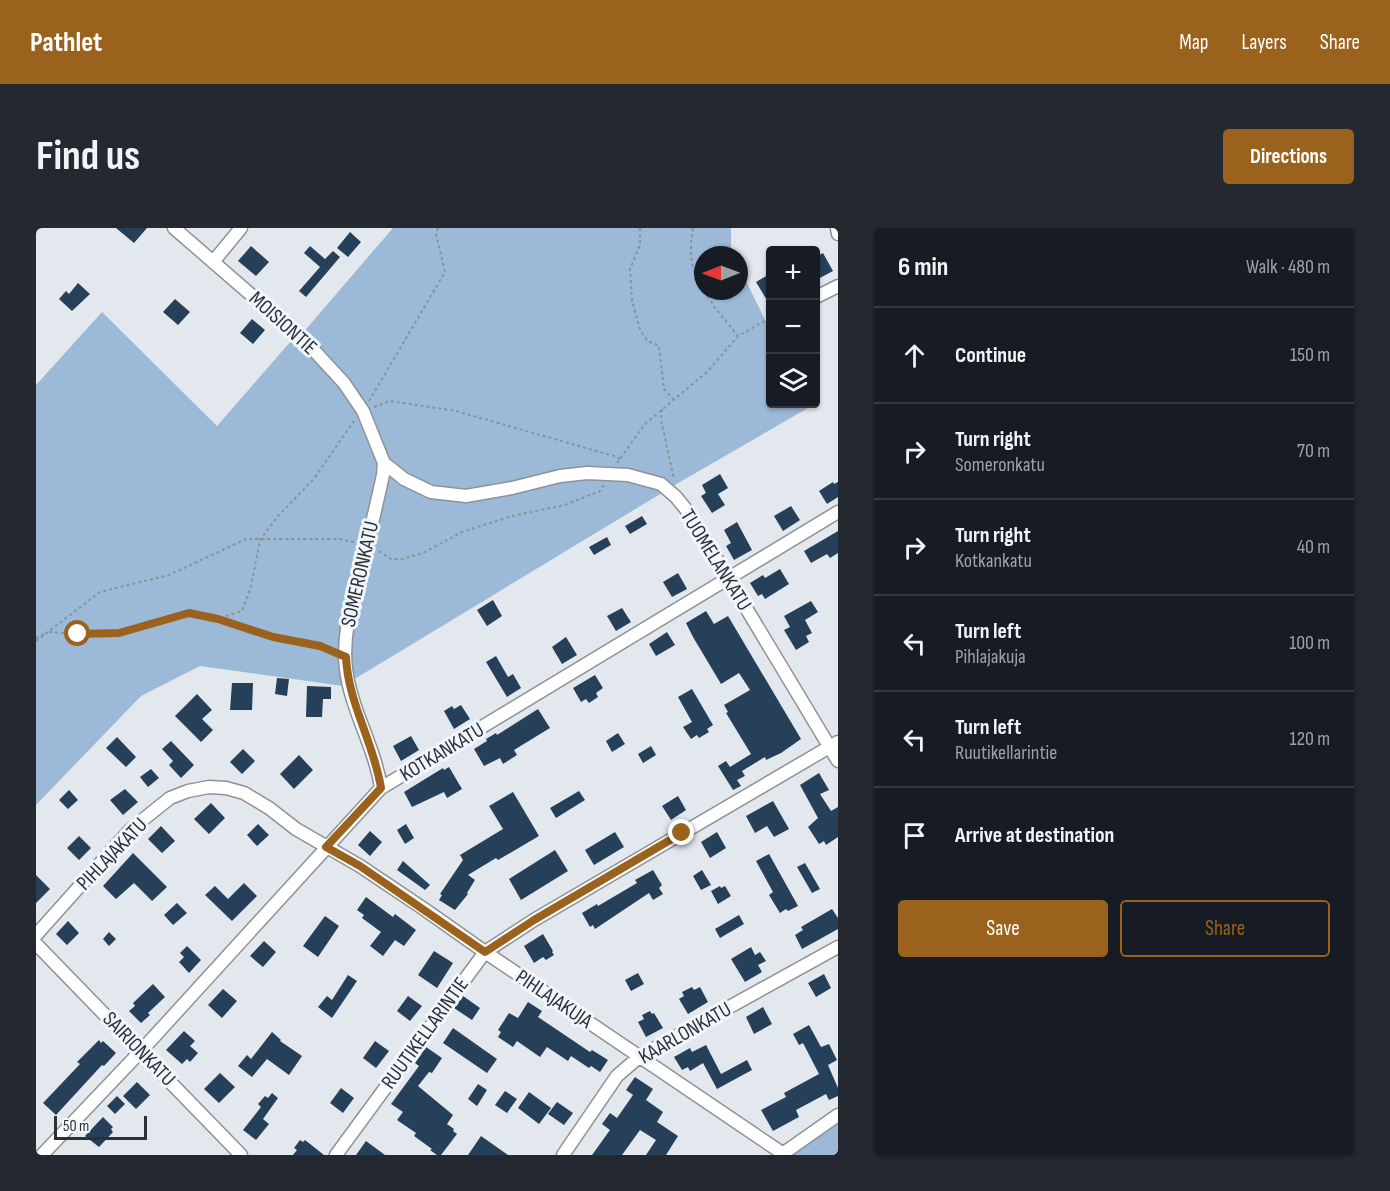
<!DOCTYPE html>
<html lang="en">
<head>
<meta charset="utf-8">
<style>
	body { margin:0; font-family:"Sofia Sans Condensed",sans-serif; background:#242831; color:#f1f3f6 }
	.controls { position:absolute; right:18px; top:18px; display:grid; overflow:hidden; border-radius:6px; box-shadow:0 2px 4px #0004 }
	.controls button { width:54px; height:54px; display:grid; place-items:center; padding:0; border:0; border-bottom:2px solid #363941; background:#171b24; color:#f1f3f6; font:30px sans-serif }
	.compass { position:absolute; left:658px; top:18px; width:54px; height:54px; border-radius:50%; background:#171b24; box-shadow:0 2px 4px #0004; rotate:269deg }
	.scale { position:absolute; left:18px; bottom:15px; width:93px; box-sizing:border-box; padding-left:6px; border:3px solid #2e3133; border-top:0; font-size:16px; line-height:21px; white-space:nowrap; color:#2e3133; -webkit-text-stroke:4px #f0f6fb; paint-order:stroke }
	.stop { position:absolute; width:18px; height:18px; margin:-14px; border:4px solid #9a621d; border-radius:50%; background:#fff }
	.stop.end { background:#9a621d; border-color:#fff; box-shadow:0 2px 6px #0008 }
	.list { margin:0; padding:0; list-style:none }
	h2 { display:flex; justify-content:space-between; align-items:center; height:78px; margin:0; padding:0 24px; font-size:26px }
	h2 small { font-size:20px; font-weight:400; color:#9ea1a6 }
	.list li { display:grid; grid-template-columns:39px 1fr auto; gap:18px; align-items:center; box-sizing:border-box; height:96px; padding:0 24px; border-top:2px solid #363941 }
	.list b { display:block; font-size:22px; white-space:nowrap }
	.list p { margin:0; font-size:20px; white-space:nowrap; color:#9ea1a6 }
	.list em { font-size:20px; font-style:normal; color:#9ea1a6 }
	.actions { display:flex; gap:12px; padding:18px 24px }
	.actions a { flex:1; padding:14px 0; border:2px solid #9a621d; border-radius:6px; text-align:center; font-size:21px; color:#9a621d }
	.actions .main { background:#9a621d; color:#fff }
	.icon { flex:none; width:33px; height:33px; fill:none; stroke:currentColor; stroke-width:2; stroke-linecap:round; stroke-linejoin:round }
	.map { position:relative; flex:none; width:802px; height:927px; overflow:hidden; border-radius:6px }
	header { display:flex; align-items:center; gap:36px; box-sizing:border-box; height:84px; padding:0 30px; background:#9a621d; color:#fff }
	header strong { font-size:28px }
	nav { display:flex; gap:33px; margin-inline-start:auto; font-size:21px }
	.intro { display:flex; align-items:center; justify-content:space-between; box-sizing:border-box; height:144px; padding:0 36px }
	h1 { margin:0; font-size:42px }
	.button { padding:15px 27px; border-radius:6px; background:#9a621d; color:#fff; font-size:21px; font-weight:700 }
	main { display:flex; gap:36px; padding:0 36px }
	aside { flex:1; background:#171b24; border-radius:6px; box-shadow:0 2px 4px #0004 }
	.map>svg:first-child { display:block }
</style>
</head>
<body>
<header>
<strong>Pathlet</strong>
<nav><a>Map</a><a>Layers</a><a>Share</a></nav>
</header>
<div class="intro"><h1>Find us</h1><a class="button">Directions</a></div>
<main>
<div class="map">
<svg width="802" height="927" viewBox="0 0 802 927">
	<rect width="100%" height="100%" fill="#e3e8ee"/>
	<path fill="#9cbad7" d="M357,0H695V22L697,27H667V63H703V39L734,102V176H779L644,254L307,458L164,438L105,468L0,577V157L66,84L181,198L255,113L265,107Z
		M802,896V927H757Z"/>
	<path fill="#254058" d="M80,0H111L98,15Z
		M314,4L325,14L312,29L301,20Z
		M215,18L233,34L220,48L202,33Z
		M274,18L289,31L297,23L304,29L270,69L263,63L284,39L268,25Z
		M787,25L797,43L780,52V29Z
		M735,45V79L720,54Z
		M42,55L54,66L36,83L23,71L30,63L33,66Z
		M139,71L154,84L142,97L127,84Z
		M216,91L229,102L217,116L204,105Z
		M684,246L692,260L682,266L689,277L676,285L665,268L670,265L666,257Z
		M797,254L798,256L802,254V269L791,276L783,263Z
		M755,278L764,292L747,303L738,288Z
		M606,288L611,296L594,306L589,298Z
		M701,294L716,322L698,332L690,318L695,315L688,302Z
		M802,303V325L794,330L791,326L775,335L768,323Z
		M571,309L575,317L558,327L553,319Z
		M744,341L753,356L729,371L726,366L722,368L714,355L727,347L729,350Z
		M642,345L651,361L636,369L627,354Z
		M457,372L466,388L451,398L441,382Z
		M775,373L782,384L769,392L776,405L770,408L773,414L760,422L748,402L754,399L748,388Z
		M586,380L595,394L580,403L571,388Z
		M670,383L678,396L692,388L765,511L745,525L730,532L729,529L706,543L709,548L701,552L705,558L697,562L682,538L690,533L694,539L715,526L690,485L692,484L688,477L714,462L703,445L685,456L657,409L650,395Z
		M631,404L639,417L620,428L613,416Z
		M530,409L541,427L526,436L516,419Z
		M460,428L472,449L477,446L485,460L471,469L450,434Z
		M559,447L567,460L560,465L562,469L553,475L550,471L545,474L537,460Z
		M241,450L253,451L251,468L239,466Z
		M196,455H217L216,482H194Z
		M271,458L295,459V471H287L286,489H270Z
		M656,461L677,497L671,501L673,504L663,510L661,507L655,511L647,499L656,494L642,469Z
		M161,466L176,482L166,491L177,502L165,514L139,488Z
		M425,477L434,491L418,501L408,483L416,478L418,481Z
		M502,481L514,500L478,522L481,527L467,536L464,530L448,538L438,521L451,513L450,511L460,505L461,507Z
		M582,505L589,516L576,524L570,513Z
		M375,508L383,522L365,533L357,518Z
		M81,509L100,529L90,539L70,520Z
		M135,513L158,537L145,550L133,537L137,533L126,521Z
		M615,518L620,527L607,535L602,526Z
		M207,521L219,533L206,546L194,534Z
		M263,527L277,542L258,561L244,546Z
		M413,539L426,561L411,570L408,564L376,579L368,564L407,540L408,542Z
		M115,541L123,550L112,559L104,549Z
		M783,545L793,562L784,566L795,583L802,579V609L790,617L788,613L783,616L772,599L782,590L764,557Z
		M89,561L102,574L87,587L74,572Z
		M33,562L42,572L32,581L23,572Z
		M543,563L549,572L520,590L514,580Z
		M477,564L503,608L462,632L460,630L432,647L439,652L431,665L432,666L419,682L403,672L406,667L404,666L427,632L424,627L467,601L453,578Z
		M642,568L650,582L635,592L626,578Z
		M737,573L753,601L738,609L731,598L719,605L710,588Z
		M175,575L189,590L173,606L158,591Z
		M222,596L233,607L221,618L211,607Z
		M370,596L378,610L369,616L361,602Z
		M125,598L139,613L126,625L112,611Z
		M334,603L346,614L334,628L322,617Z
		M579,604L588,619L558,637L549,622Z
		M681,604L690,620L674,630L665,614Z
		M43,608L55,620L43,632L31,620Z
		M519,622L532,643L485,672L473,651Z
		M97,625L131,659L116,673L98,655L80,671L67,658Z
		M733,626L762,678L752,683L750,681L744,685L733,667L737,664L720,633Z
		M367,633L394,657L389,662L361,642Z
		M769,635L784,661L776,665L761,639Z
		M617,642L626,657L623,660L627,666L617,672L613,665L559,701L557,697L554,699L546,685L561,676L562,678L601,655L599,652Z
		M666,642L675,657L665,662L657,648Z
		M0,647L14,661L0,675Z
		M208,655L221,668L196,693L169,667L179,658L192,671Z
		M684,658L685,660L689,658L695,668L682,676L675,663Z
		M330,669L357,689L359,686L380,702L368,718L359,712L347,728L334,718L345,704L326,690L328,687L321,682Z
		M141,675L151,685L137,697L128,687Z
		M796,681L802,690V701L766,721L759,707L767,702L765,699Z
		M703,687L708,696L684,710L679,701Z
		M289,688L303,698L282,729L267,718Z
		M32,693L43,705L31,717L20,706Z
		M73,704L80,711L73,718L67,711Z
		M507,706L517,723L516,724L518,727L510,732L507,729L498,735L488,718Z
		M228,713L240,724L227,739L214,728Z
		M151,718L165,732L153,745L143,734L148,729L144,725Z
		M715,719L719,727L724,724L730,733L722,737L726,744L709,754L695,731Z
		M398,723L417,735L401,760L382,747Z
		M602,745L608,756L595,763L589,752Z
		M788,746L795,760L780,769L772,755Z
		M312,747L321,753L296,790L282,779L291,768L296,772Z
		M117,756L129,769L112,785L114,787L105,795L93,783L99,778L97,775Z
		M656,759L658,762L664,759L672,774L652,786L643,771L648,768L646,764Z
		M187,761L201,773L186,790L172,777Z
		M372,768L386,778L374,793L361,783Z
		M427,768L444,780L436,792L418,780Z
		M492,774L506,783L502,789L554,824L556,822L572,832L564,844L555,838L553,840L535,828L532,833L511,819L504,829L481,813L477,819L462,809L465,804L462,802L473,785L482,790Z
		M727,779L736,796L718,806L710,789Z
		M614,783L616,786L618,785L627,800L610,809L602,794L608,791L606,787Z
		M773,797L785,819L793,816L801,832L792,837L802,860V868L793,872L790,866L760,882L763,889L737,903L725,882L750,869L748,865L783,846L767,815L763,817L757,806Z
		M417,800L461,831L451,845L407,815Z
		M148,803L159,813L154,818L162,825L154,834L151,831L146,836L130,822Z
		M236,804L245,812L244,813L266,828L253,847L231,831L216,849L202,838L211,827L215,831Z
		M63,812L65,815L67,813L80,825L68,838L66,837L20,887L7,875L44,836L41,834Z
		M339,813L353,823L340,840L327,830Z
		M670,817L685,846L711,832L716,842L681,861L667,835L654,843L652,839L646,842L638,829L654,820L656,824Z
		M390,819L406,830L396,845L393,844L382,858L417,887L411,896L418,901L417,903L421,906L405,927H401L394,922L396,921L378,908L380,905L361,892L367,884L355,876L383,838L379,835Z
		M184,845L199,859L183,875L168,861Z
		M599,849L617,861L610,872L627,884L621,894L642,908L630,927H610L620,912L604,902L586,927H556L574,902L566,896L574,885L581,890L597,867L590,862Z
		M101,854L114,867L100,881L87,868Z
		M442,856L451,862L441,878L432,871Z
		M305,860L318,870L307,885L294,875Z
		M469,863L481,871L471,885L459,877Z
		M493,864L515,880L503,896L482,880Z
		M236,865L242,870L227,891L233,896L220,912L207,902L225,879L222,876L229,868L232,870Z
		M81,868L89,876L79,886L71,878Z
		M521,874L537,885L528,897L512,886Z
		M67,889L77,899L75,901L77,904L63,919L49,908Z
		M445,908L472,927H432Z
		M264,912L267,914L269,912L288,927H257L261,922L258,920Z
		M330,913L349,927H320Z"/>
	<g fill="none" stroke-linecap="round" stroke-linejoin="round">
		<g stroke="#8d9297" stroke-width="15">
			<path id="street" d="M138,0L273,117L308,155L327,183L348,235L368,251L395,264L430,268L476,260L524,248L551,245L592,247L625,256L640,269L653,285L802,533
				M801,0L802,6
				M177,34L205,0
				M780,69L802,58
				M345,560C339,519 315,482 310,441C306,407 316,374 324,341C333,310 340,279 347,247L348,235
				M0,707L94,602L134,570L152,563L173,559L190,560L208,565L233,580L260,601L324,638L388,681L449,724L746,925
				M0,716L205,927
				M6,927L105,823L345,560L802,284
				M300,927L449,724L498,692L802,514
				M527,927L581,848L603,829L802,719
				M745,927L802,887"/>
		</g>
		<path stroke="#8d9195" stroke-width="2" stroke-dasharray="3 3" stroke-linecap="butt" d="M604,0V17L594,41L596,72L604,102L612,113L623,118L628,161L637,171
			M657,0C653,23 654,42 667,61
			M668,63L680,81L702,108
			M333,173L409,44L400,6L402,0
			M338,179L354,173L420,183L578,228L584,231
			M626,181L625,192L638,251
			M581,235L609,196L672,143L702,108L734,90
			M343,323L355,331H367L389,324L426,304L476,288L529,277L564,263L568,257
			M184,390L206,383L215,359L224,312L241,289L277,252L318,193
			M13,404L58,407L83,405L153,385L182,391L237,409L284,418L296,423
			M0,410L8,406
			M0,413L64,364L133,347L210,311H304L321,315"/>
		<use href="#street" stroke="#fff" stroke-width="12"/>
	</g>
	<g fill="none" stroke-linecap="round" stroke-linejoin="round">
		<path stroke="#9a621d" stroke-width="8" d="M42,406L83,405L153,385L182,391L237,409L284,418L310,429C312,475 338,515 345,560L290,619L324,638L449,724L498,692L646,605"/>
	</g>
	<g text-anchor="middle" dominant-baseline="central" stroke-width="6" stroke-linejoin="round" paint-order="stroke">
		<g font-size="21" fill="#2e3133" stroke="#f0f6fb">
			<text transform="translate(247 95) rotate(42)">MOISIONTIE</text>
			<text transform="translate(680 332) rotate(58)">TUOMELANKATU</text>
			<text transform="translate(324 346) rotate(-77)">SOMERONKATU</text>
			<text transform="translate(406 524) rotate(-31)">KOTKANKATU</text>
			<text transform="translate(76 626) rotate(-46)">PIHLAJAKATU</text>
			<text transform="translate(518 771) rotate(34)">PIHLAJAKUJA</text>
			<text transform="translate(389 805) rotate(-54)">RUUTIKELLARINTIE</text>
			<text transform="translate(649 805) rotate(-30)">KAARLONKATU</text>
			<text transform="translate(103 821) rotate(46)">SAIRIONKATU</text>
		</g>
	</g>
</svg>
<div class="controls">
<button>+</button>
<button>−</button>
<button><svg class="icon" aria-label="layers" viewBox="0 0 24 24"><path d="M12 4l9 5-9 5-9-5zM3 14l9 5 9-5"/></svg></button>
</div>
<svg class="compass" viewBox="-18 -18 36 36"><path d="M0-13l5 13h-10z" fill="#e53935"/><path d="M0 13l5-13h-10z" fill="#9ea1a6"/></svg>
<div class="scale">50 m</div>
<div class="stop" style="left:42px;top:406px"></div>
<div class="stop end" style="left:646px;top:605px"></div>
</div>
<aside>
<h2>6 min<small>Walk · 480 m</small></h2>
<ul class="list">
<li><svg class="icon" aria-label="ahead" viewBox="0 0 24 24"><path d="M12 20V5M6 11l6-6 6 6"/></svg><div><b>Continue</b></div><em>150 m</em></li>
<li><svg class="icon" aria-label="right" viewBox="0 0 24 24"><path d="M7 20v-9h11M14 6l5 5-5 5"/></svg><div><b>Turn right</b><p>Someronkatu</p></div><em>70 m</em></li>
<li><svg class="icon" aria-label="right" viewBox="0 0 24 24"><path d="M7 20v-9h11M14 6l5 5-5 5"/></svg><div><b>Turn right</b><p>Kotkankatu</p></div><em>40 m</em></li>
<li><svg class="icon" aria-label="left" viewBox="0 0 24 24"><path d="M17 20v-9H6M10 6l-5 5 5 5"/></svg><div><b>Turn left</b><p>Pihlajakuja</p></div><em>100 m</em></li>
<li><svg class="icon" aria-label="left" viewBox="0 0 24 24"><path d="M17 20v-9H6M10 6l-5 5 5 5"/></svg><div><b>Turn left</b><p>Ruutikellarintie</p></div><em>120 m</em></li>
<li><svg class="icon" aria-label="arrive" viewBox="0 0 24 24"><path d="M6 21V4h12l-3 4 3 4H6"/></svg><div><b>Arrive at destination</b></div></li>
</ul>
<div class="actions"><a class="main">Save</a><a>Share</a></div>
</aside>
</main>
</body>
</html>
